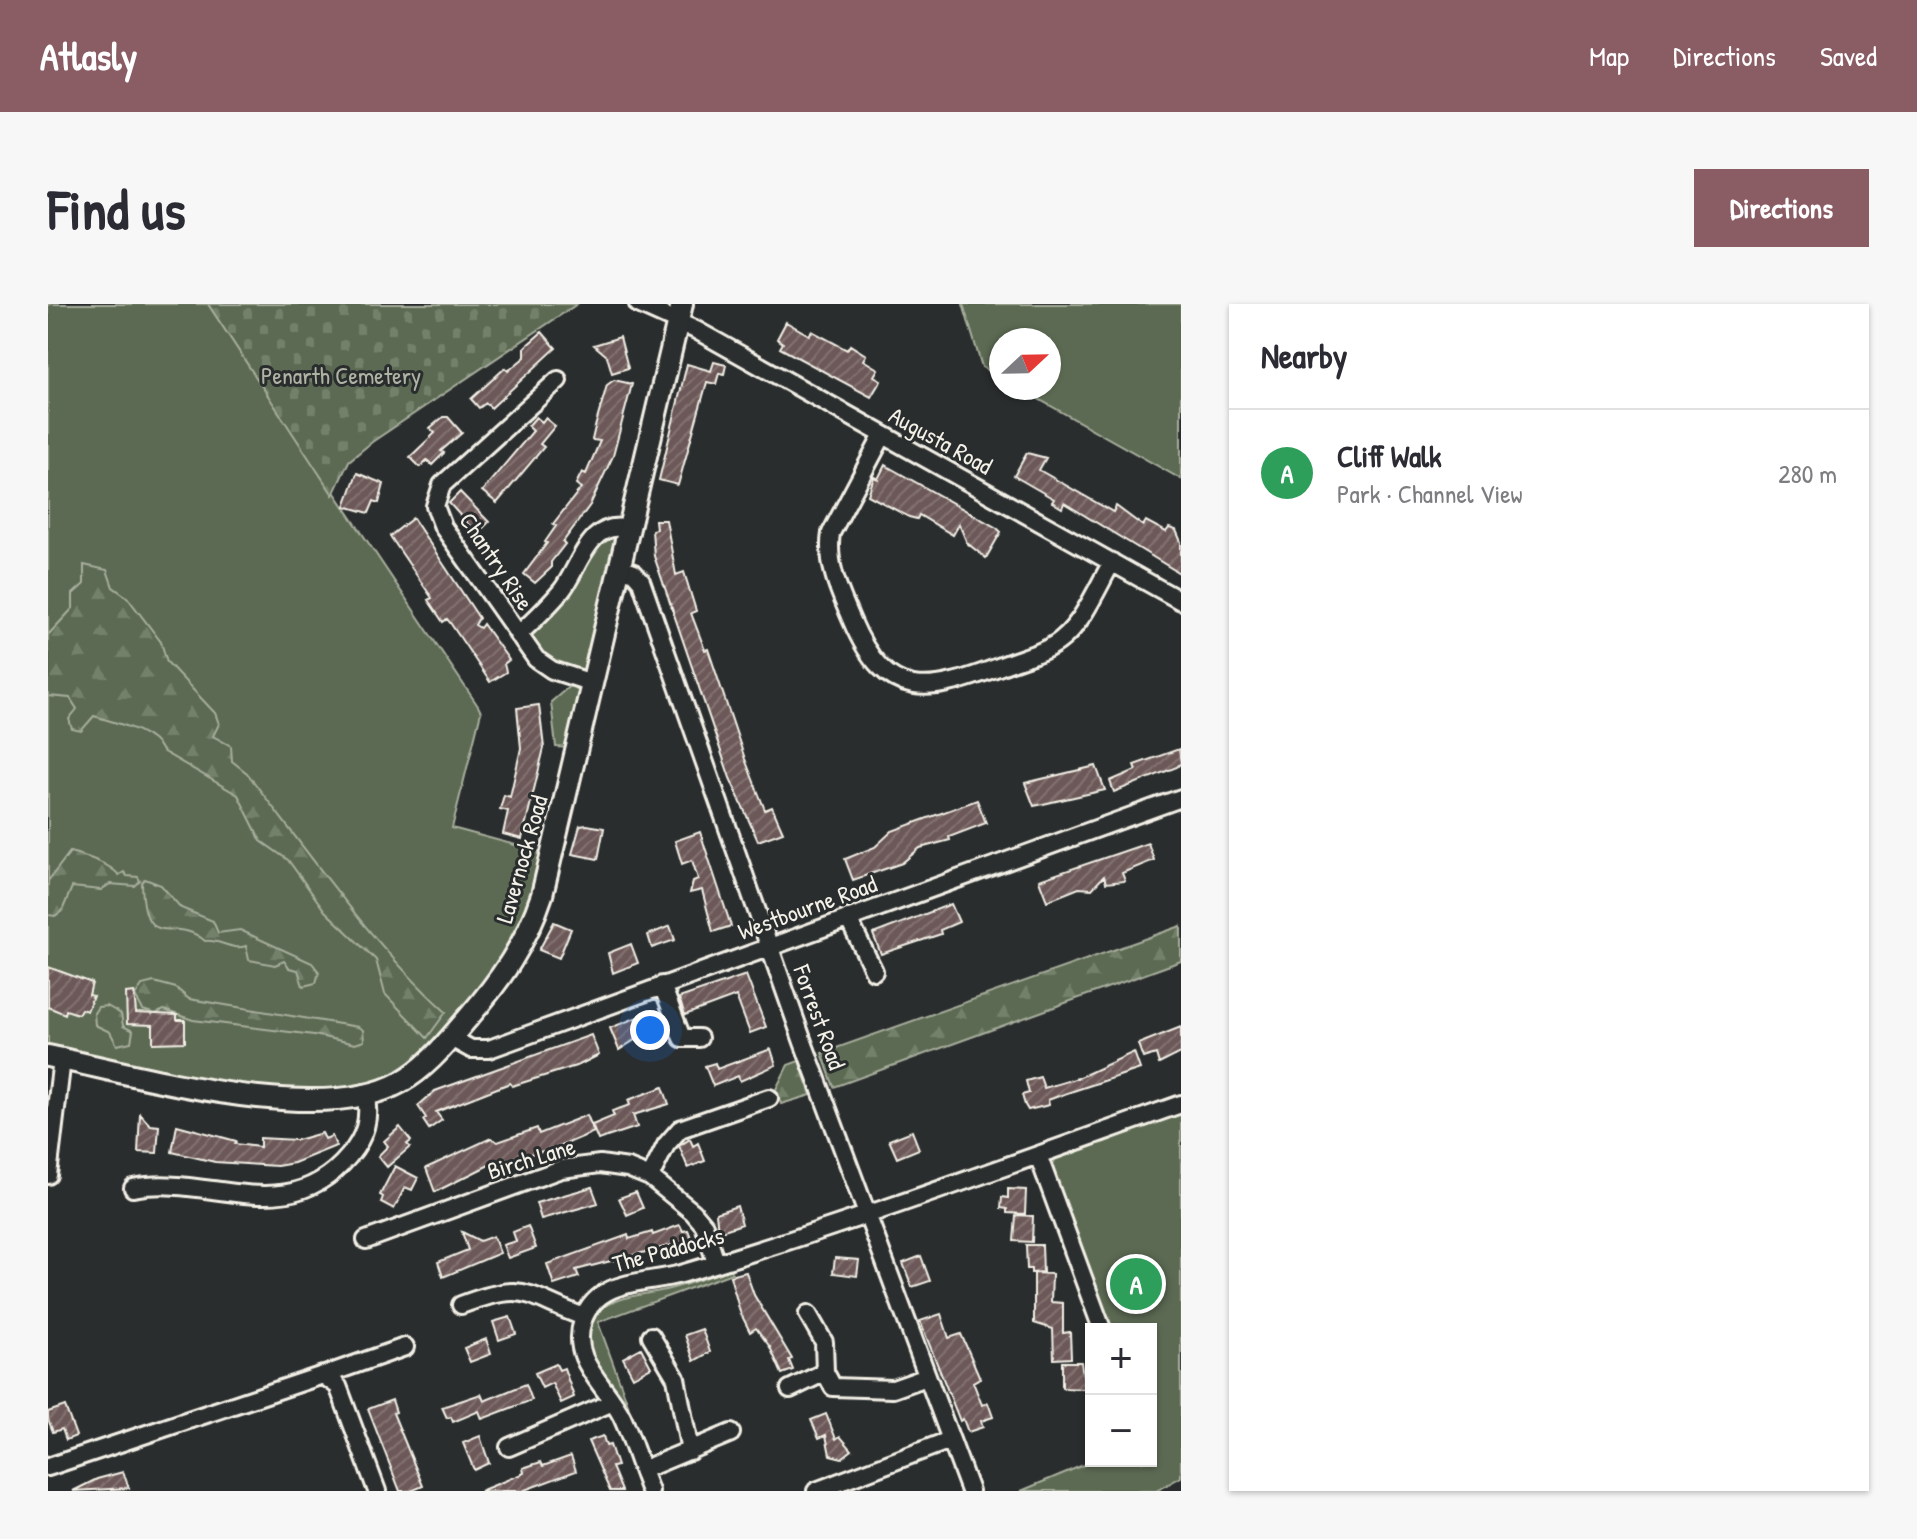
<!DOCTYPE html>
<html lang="en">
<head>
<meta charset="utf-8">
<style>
	body { margin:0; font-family:"Patrick Hand",sans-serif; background:#f7f7f7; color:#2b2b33 }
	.controls { position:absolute; right:24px; bottom:24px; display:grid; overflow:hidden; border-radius:0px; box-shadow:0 2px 6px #0004 }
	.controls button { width:72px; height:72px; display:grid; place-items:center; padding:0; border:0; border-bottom:2px solid #e1e1e2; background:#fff; color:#2b2b33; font:40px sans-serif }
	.compass { position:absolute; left:941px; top:24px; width:72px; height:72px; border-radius:50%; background:#fff; box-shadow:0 2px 6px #0004; rotate:68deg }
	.you { position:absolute; left:602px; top:726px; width:28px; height:28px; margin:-20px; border:6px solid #fff; border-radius:50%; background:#1a73e8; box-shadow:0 0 0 12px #1a73e833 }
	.badge { display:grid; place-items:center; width:52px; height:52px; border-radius:50%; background:#8a5d65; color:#fff; font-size:26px; font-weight:700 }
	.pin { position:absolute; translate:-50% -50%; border:4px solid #fff; box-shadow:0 2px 8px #0006 }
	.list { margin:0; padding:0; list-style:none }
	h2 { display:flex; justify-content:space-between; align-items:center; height:104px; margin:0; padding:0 32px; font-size:34px }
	h2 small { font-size:26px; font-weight:400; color:#7c7c81 }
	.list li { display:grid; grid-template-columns:52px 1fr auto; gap:24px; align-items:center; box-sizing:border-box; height:128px; padding:0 32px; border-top:2px solid #e1e1e2 }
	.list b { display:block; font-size:30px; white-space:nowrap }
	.list p { margin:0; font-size:26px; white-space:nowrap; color:#7c7c81 }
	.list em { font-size:26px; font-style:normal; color:#7c7c81 }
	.map { position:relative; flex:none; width:1133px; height:1187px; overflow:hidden; border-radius:0px }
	header { display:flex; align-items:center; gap:48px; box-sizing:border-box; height:112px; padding:0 40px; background:#8a5d65; color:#fff }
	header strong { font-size:38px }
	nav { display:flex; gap:44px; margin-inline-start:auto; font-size:28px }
	.intro { display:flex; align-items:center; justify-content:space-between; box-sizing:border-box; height:192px; padding:0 48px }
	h1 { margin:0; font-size:56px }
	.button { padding:20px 36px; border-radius:0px; background:#8a5d65; color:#fff; font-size:28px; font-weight:700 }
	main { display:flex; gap:48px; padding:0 48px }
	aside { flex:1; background:#fff; border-radius:0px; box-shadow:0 2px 6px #0004 }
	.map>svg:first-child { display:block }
</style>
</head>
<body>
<header>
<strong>Atlasly</strong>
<nav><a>Map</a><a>Directions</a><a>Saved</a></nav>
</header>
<div class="intro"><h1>Find us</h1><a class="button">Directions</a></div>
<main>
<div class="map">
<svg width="1133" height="1187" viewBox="0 0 1133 1187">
	<defs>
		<pattern id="forest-firs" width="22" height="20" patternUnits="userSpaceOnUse" patternTransform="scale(2)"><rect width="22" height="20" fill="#5b6a52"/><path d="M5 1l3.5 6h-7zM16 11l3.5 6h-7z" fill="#73806b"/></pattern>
		<pattern id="cemetery-stones" width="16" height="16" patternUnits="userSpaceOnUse" patternTransform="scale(2)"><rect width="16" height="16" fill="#5b6a52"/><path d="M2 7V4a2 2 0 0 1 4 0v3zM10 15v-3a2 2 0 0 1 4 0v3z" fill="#73806b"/></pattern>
		<pattern id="building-hatch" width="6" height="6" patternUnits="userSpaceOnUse" patternTransform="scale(2)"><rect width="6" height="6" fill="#6c5958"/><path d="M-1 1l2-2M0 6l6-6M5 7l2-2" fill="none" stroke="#827170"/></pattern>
	</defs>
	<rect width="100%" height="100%" fill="#2a2d2e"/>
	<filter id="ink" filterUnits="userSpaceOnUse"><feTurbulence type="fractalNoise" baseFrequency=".0125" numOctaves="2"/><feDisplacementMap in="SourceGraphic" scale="16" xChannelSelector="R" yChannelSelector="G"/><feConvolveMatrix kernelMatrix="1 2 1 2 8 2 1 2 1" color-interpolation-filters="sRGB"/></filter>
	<g filter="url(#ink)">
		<path fill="#5b6a52" stroke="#a8ae9d" stroke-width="2" d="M0,0H160L430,402L433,408L404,524L497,549C481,611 458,655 417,704C399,724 381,752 358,766C275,818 92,763 0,744Z
			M915,0H1133V175L971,84H1001V36H953V74L934,63Z
			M568,231L571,234L541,364L534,370L507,362L483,341L484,326L553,234Z
			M524,380L534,388L522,444L508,443L503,398Z
			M1133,807V1173L1108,1187H973L1045,1157H1103L1105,1152L1103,1025H1060L1002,865L1009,852Z
			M682,965L684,969L550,1018L581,1103C571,1084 549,1066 543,1046C528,994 585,993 617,986C639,981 661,972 682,965Z"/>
		<path fill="url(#forest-firs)" stroke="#a8ae9d" stroke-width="2" d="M36,261L59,266L65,283L79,293L113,338L119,358L167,409L171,420L165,432L183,442L184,457L199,469C262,551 322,638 398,708L379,734L337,690L328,656L277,607L240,556L213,537L190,491L114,447C104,426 67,419 46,412L33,427L24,425L21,415L29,405L22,394L0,392V331L25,304V290L36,280Z
			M22,548C40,553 60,559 71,571L76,568L79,572L90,573L92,577L87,582L62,580L53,586L24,583L14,607L7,612L0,611V577Z
			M97,575L113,581L133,604L165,617L170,629L192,626L264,659L271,668L268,679L255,682L250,666L241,664L236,657L227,661L201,656L198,642C183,647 172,635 157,637C126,609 96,652 94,579Z
			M1133,622V657L786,783L774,749Z
			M106,678L128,684L141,695L310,723L315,726L316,737L307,740L266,731L145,716L116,706L107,710L95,706L87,692L94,681Z
			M59,702L73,710L75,722L85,727L83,738L69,741L62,728L47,721L46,709L50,703Z
			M751,757L763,791L733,800L728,785L740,761Z"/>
		<path fill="url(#cemetery-stones)" stroke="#a8ae9d" stroke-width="2" d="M160,0H529L324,138L301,157L285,191Z"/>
		<path fill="url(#building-hatch)" stroke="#f4f1e8" stroke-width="2" d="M738,18L761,31L764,27L799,46L802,41L818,51L815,56L830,65L826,72L833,76L823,93L732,44L735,39L729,35Z
			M494,28L508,44L443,104L438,99L431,104L423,95L457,64L460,67L477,53V43Z
			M572,33L580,64L564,69L559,52L546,41Z
			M666,58L678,61L676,70L671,69L668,80L659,78L630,181L611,176L639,60L663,67Z
			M566,76L584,80L565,152L542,201L515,238L517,240L503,258V264L487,279L476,270L499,239L497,238L508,222L505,220L533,184L528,180L534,168L538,170L552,137L544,136L547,123L559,81Z
			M395,113H400L414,129L393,147L396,149L384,161L379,156L372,163L362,153L387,129L382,124Z
			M488,113L494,118L497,114L507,122L492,140L496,143L449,199L434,187L485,127L480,122Z
			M979,149L998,154L991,166L1065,208L1068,202L1095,222L1098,217L1118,228L1121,224L1128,226L1133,238V270L1016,199L1014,204L1004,198L1006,195L966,172Z
			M837,161L949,224L953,228L938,254L919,239L911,220L905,231L871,211L869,215L861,213L820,191L826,173L830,175Z
			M309,169L336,180L331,199L326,197L321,209L297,202Z
			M412,188L441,218L429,230L401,199Z
			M365,214L431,314L427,321L432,324L435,320L461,356L456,360L458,368L442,378L403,320L399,315L395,318L380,296L384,294L342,232Z
			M607,216H618L628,271L636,268L648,307L643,309L657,346L660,345L697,455L717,506L724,503L735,528L710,537L682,474L606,252L604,226L608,225Z
			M491,401L496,444L474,535L455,530L460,507L452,505L456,491L462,493L473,444L469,404Z
			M1131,445L1133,459L1129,463L1066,488L1062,477L1088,466L1086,461Z
			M1048,462L1057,486L986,502L977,479Z
			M929,496L938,519L901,533L902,536L872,544L854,559L805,576L797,555L827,543L844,527Z
			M539,521L556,524L550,555L524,550L532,522Z
			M652,528L683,622L665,628L654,586L642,589L645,577L650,575L644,556L634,560L627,537Z
			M1100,539L1106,556L1074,569L1077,577L1058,579L1056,572L1044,585L1031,584L999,597L991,576Z
			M903,600L911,618L892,626L893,630L833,650L825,630Z
			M506,618L523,625L511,654L491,646Z
			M622,622L627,636L604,644L600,631Z
			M583,640L590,659L565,669L560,649Z
			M0,663L44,679L41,691L45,692L39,707L33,705L30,710L18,706L17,710L0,703Z
			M698,671L718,723L702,729L688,692L637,711L631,694Z
			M86,688L88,709L129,711V716H137V738L105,739V721L79,720L78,689Z
			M590,713L596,730L571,746L562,724Z
			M1133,723V749L1111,760L1108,750L1095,754L1090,740Z
			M543,731L551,751L531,761L464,782L462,779L388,808L394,816L381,825L375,816L378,814L370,802L387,787Z
			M723,745L728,761L692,777L690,772L665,782L657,762L667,759L669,765Z
			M1086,748L1092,765L1019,789L1000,796L1001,801L980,806L977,801L974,791L981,789L978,777L992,773L996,784L1030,774Z
			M615,783L621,800L585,811L589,823L550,836L544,821L566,812L564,807L582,801L580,796Z
			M92,810L102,821L111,822L109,849L90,848Z
			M539,811L546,828L508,844L445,859L387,888L378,864L443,834L450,838L489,824L491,830Z
			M129,821L188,837L187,840L212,843V834L249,836L274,829L277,835L284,832L288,842L246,859L229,862L167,858L124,848Z
			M352,823L363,837L359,840L362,843L339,863L330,852L340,842L336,837Z
			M864,827L871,845L849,854L841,836Z
			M642,835L645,842L650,839L657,857L640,864L631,842Z
			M347,862L370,874L364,886L357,883L346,905L333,898L335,893L332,891Z
			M544,883L550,899L493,915L488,899Z
			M960,885L978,886L977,910L959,909V905L953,904L954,893L960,894Z
			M588,888L595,904L579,911L571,894Z
			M689,902L694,920L670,928L668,909Z
			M968,911L985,912L984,938L966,937Z
			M632,921L635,927L640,926L644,936L528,966L531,973L506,981L499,960L580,931L581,935L604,928L605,931Z
			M480,922L488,944L460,954L455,941L468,937L465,928Z
			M414,928L432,937L445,932L452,949L395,973L390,958L420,946Z
			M978,941H994L995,968L983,969V965H979Z
			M873,952L882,977L864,983L855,959Z
			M787,954L811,956L809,972L785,969Z
			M698,968L706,991L744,1055L741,1056L745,1066L734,1070L722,1043L708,1024L702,1028L692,1008L682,972Z
			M986,969L1004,970L1003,998L1015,999V1029L1022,1028L1023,1054L1006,1055L1005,1025L986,1019Z
			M893,1010L901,1034L913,1030L932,1074L925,1078L934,1101L940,1099L945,1113L933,1117L935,1123L920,1128L915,1115L912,1117L872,1017Z
			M462,1013L468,1030L451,1036L445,1018Z
			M654,1025L662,1048L646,1057L637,1031Z
			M438,1035L443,1050L422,1058L416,1044Z
			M593,1044L603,1063L585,1073L575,1054Z
			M1014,1058H1033L1037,1085L1014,1084Z
			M508,1060L511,1066L516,1064L526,1093L513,1099L504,1079L494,1084L487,1069Z
			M478,1080L484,1096L434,1115L431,1107L405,1118L403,1113L399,1114L394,1103L433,1090L436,1097Z
			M344,1096L348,1108L345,1109L375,1182L363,1187H352L320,1105Z
			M17,1102L28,1132L18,1136L14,1125L5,1128L0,1115V1108Z
			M778,1110L788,1135L792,1132L804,1146L794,1154L782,1151L778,1131L771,1134L763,1116Z
			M432,1132L441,1159L426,1166L415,1139Z
			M555,1132L558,1142L562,1141L569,1162L564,1163L574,1187H562L540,1137Z
			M523,1152L528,1167L474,1187H432L476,1169L475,1164L493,1158L495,1162Z
			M75,1168L81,1184L25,1187L49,1175Z"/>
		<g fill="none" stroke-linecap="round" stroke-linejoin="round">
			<g stroke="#f4f1e8" stroke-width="22">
				<path id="minor" d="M590,0L648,26L1133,297
					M510,76L394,181L387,202L395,223L488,355L504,366L544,379
					M835,131L783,229C778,260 792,289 804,317C839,399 880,390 953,362C972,354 998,349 1014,335C1036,317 1050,282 1064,258
					M572,264L586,269L593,277L755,738L922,1187
					M470,331C485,317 501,302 514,286C532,263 541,214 581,225
					M800,614L826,667
					M614,681L634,734H651
					M403,734L423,745H441L1133,494
					M990,851L1054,1025
					M0,871L14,755
					M602,873L618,841L632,825L721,794
					M85,884C161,869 239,926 301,852C317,833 323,814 317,789
					M318,936L513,865L552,860L580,864L602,873L645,908L656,921L668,959
					M413,1001C480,976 475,991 536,1013
					M760,1010L776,1038L777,1068L785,1083L845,1085L879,1073
					M603,1032L628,1074L642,1147
					M277,1071L357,1043
					M742,1085L777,1068
					M461,1143L565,1098
					M0,1163L275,1071L290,1082L329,1187
					M594,1166L683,1129
					M602,1187C592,1163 585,1137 574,1113C558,1080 521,1057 535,1016C550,974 597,980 633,970C802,920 967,859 1133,800
					M768,1187L902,1136"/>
			</g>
			<g stroke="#f4f1e8" stroke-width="26">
				<path id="major" d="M0,752C88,770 271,824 353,778C380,763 399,738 419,715C452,677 478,640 494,591L634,0"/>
			</g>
			<use href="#minor" stroke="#2a2d2e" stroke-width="16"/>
			<use href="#major" stroke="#2a2d2e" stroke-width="20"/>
		</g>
	</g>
	<g text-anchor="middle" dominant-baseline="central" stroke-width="6" stroke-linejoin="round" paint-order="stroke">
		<g font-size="24" fill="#afb4a4" stroke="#2a2d2e">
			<text x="293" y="71">Penarth Cemetery</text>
		</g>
		<g font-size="24" fill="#f4f1e8" stroke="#2a2d2e">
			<text transform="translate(893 136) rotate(29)">Augusta Road</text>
			<text transform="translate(449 257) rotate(56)">Chantry Rise</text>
			<text transform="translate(473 555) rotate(-74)">Lavernock Road</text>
			<text transform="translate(759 603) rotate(-20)">Westbourne Road</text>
			<text transform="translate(772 713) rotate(70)">Forrest Road</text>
			<text transform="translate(483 854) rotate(-17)">Birch Lane</text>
			<text transform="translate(620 945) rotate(-15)">The Paddocks</text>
		</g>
	</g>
</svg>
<div class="controls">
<button>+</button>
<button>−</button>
</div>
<svg class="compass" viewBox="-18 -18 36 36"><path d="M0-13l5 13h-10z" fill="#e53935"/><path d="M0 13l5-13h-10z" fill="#7c7c81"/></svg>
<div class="you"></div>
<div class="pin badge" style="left:1088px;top:980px;background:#2e9e5b">A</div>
</div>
<aside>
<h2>Nearby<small></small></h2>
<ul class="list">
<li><span class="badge" style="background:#2e9e5b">A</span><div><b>Cliff Walk</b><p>Park · Channel View</p></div><em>280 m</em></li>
</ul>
</aside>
</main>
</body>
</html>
